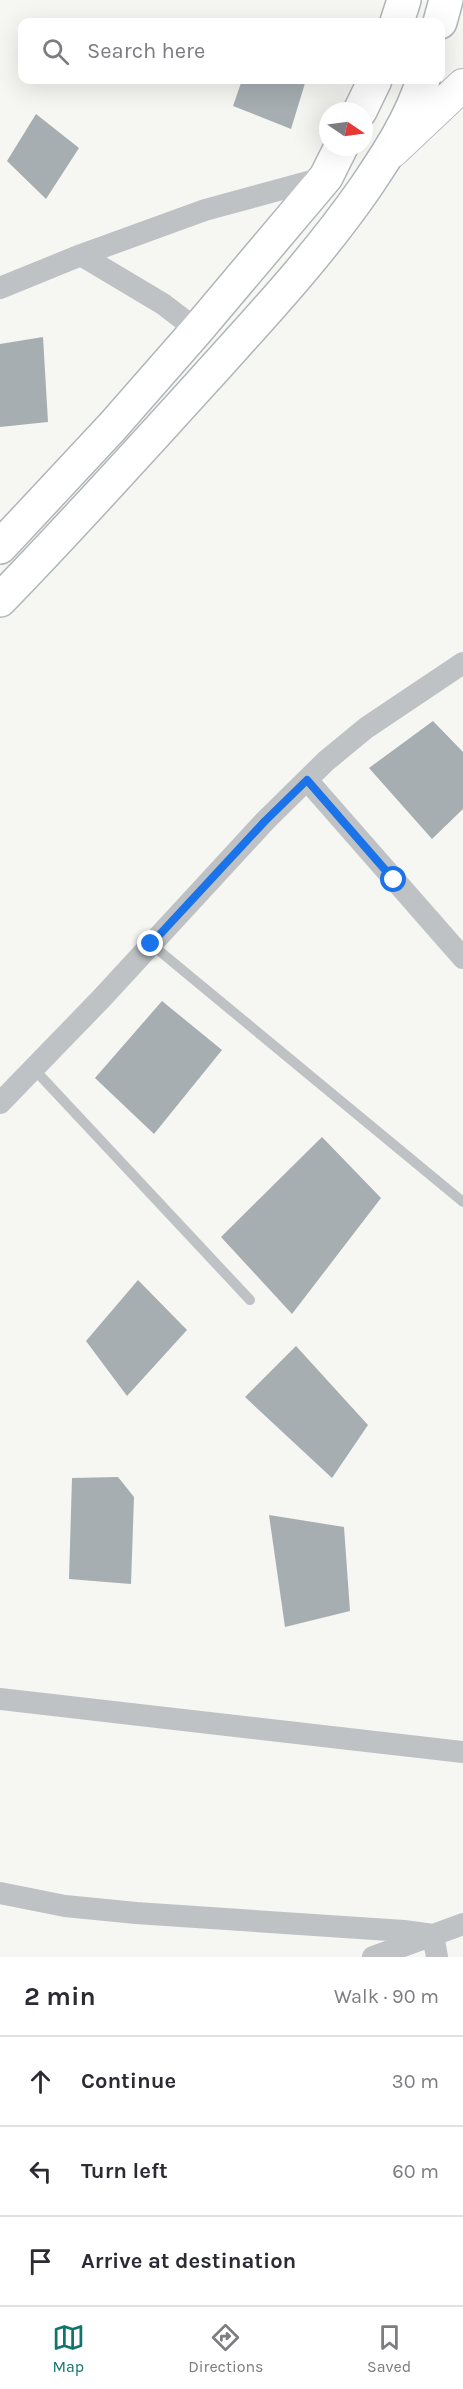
<!DOCTYPE html>
<html lang="en">
<head>
<meta charset="utf-8">
<style>
	body { margin:0; font-family:Karla,sans-serif; background:#f2f2f3; color:#2b2b33 }
	.compass { position:absolute; left:319px; top:102px; width:54px; height:54px; border-radius:50%; background:#fff; box-shadow:0 6px 24px #0002; rotate:103deg }
	.stop { position:absolute; width:18px; height:18px; margin:-14px; border:4px solid #1a73e8; border-radius:50%; background:#fff }
	.stop.end { background:#1a73e8; border-color:#fff; box-shadow:0 2px 6px #0008 }
	.list { margin:0; padding:0; list-style:none }
	h2 { display:flex; justify-content:space-between; align-items:center; height:78px; margin:0; padding:0 24px; font-size:26px }
	h2 small { font-size:20px; font-weight:400; color:#7c7c81 }
	.list li { display:grid; grid-template-columns:39px 1fr auto; gap:18px; align-items:center; box-sizing:border-box; height:90px; padding:0 24px; border-top:2px solid #e1e1e2 }
	.list b { display:block; font-size:22px; white-space:nowrap }
	.list em { font-size:20px; font-style:normal; color:#7c7c81 }
	.icon { flex:none; width:33px; height:33px; fill:none; stroke:currentColor; stroke-width:2; stroke-linecap:round; stroke-linejoin:round }
	.map { position:relative; flex:none; width:463px; height:1957px; overflow:hidden }
	.search { position:absolute; background:#fff; box-shadow:0 6px 24px #0002; left:18px; right:18px; top:18px; height:66px; display:flex; align-items:center; gap:15px; box-sizing:border-box; padding:0 21px; border-radius:12px; color:#7c7c81; font-size:22px }
	.sheet { height:348px; background:#fff }
	nav { display:flex; justify-content:space-around; align-items:center; box-sizing:border-box; height:84px; border-top:2px solid #e1e1e2; background:#fff; font-size:16px; color:#7c7c81 }
	nav a { display:grid; justify-items:center; gap:3px }
	nav .on { color:#0f766e }
	.map>svg:first-child { display:block }
</style>
</head>
<body>
<div class="map">
<svg width="463" height="1957" viewBox="0 0 463 1957">
	<rect width="100%" height="100%" fill="#f6f6f3"/>
	<path fill="#a6aeb2" d="M242,80H306L291,129L233,106Z
		M36,114L79,148L46,199L7,161Z
		M43,337L48,422L0,427V344Z
		M433,721L463,752V809L432,839L369,768Z
		M162,1001L222,1050L154,1134L95,1078Z
		M322,1137L381,1198L292,1314L221,1237Z
		M138,1280L187,1330L127,1396L86,1341Z
		M296,1346L368,1425L332,1478L245,1397Z
		M118,1477L134,1497L131,1584L69,1579L72,1478Z
		M269,1515L344,1527L350,1611L285,1627Z"/>
	<g fill="none" stroke-linecap="round" stroke-linejoin="round">
		<g stroke="#b0b6ba" stroke-width="34">
			<path id="secondary" d="M393,151L463,85"/>
		</g>
		<g stroke="#afb5b8" stroke-width="36">
			<path id="primary" d="M397,22L404,0
				M440,22L446,0
				M360,111L375,80
				M0,547L112,427L197,330L326,177L341,147
				M0,600C70,528 137,454 204,380C261,317 317,257 365,188C388,154 411,119 423,80"/>
		</g>
		<path stroke="#bec2c5" stroke-width="10" d="M151,944L463,1202
			M33,1068L250,1300"/>
		<path stroke="#bec2c5" stroke-width="22" d="M81,255L163,304L197,330
			M0,288L81,255L205,210L326,177
			M307,780L463,958
			M0,1103L100,1000L265,821L326,761L366,728L463,663
			M0,1699L463,1752
			M0,1893L65,1906L136,1913L404,1931L433,1935L437,1957
			M373,1957L463,1924"/>
		<use href="#secondary" stroke="#fff" stroke-width="32"/>
		<use href="#primary" stroke="#fff" stroke-width="33"/>
	</g>
	<g fill="none" stroke-linecap="round" stroke-linejoin="round">
		<path stroke="#1a73e8" stroke-width="8" d="M151,944L265,821L307,780L394,880"/>
	</g>
</svg>
<svg class="compass" viewBox="-18 -18 36 36"><path d="M0-13l5 13h-10z" fill="#e53935"/><path d="M0 13l5-13h-10z" fill="#7c7c81"/></svg>
<div class="stop" style="left:394px;top:880px"></div>
<div class="stop end" style="left:151px;top:944px"></div>
<div class="search"><svg class="icon" aria-label="search" viewBox="0 0 24 24"><circle cx="10" cy="10" r="6"/><path d="M15 15l6 6"/></svg>Search here</div>
</div>
<section class="sheet">
<h2>2 min<small>Walk · 90 m</small></h2>
<ul class="list">
<li><svg class="icon" aria-label="ahead" viewBox="0 0 24 24"><path d="M12 20V5M6 11l6-6 6 6"/></svg><div><b>Continue</b></div><em>30 m</em></li>
<li><svg class="icon" aria-label="left" viewBox="0 0 24 24"><path d="M17 20v-9H6M10 6l-5 5 5 5"/></svg><div><b>Turn left</b></div><em>60 m</em></li>
<li><svg class="icon" aria-label="arrive" viewBox="0 0 24 24"><path d="M6 21V4h12l-3 4 3 4H6"/></svg><div><b>Arrive at destination</b></div></li>
</ul>
</section>
<nav>
<a class="on"><svg class="icon" aria-label="map" viewBox="0 0 24 24"><path d="M3 6l6-2 6 2 6-2v14l-6 2-6-2-6 2zM9 4v14M15 6v14"/></svg>Map</a>
<a><svg class="icon" aria-label="directions" viewBox="0 0 24 24"><path d="M12 3l9 9-9 9-9-9zM9 14v-3h6M13 9l2 2-2 2"/></svg>Directions</a>
<a><svg class="icon" aria-label="saved" viewBox="0 0 24 24"><path d="M7 4h10v16l-5-4-5 4z"/></svg>Saved</a>
</nav>
</body>
</html>
